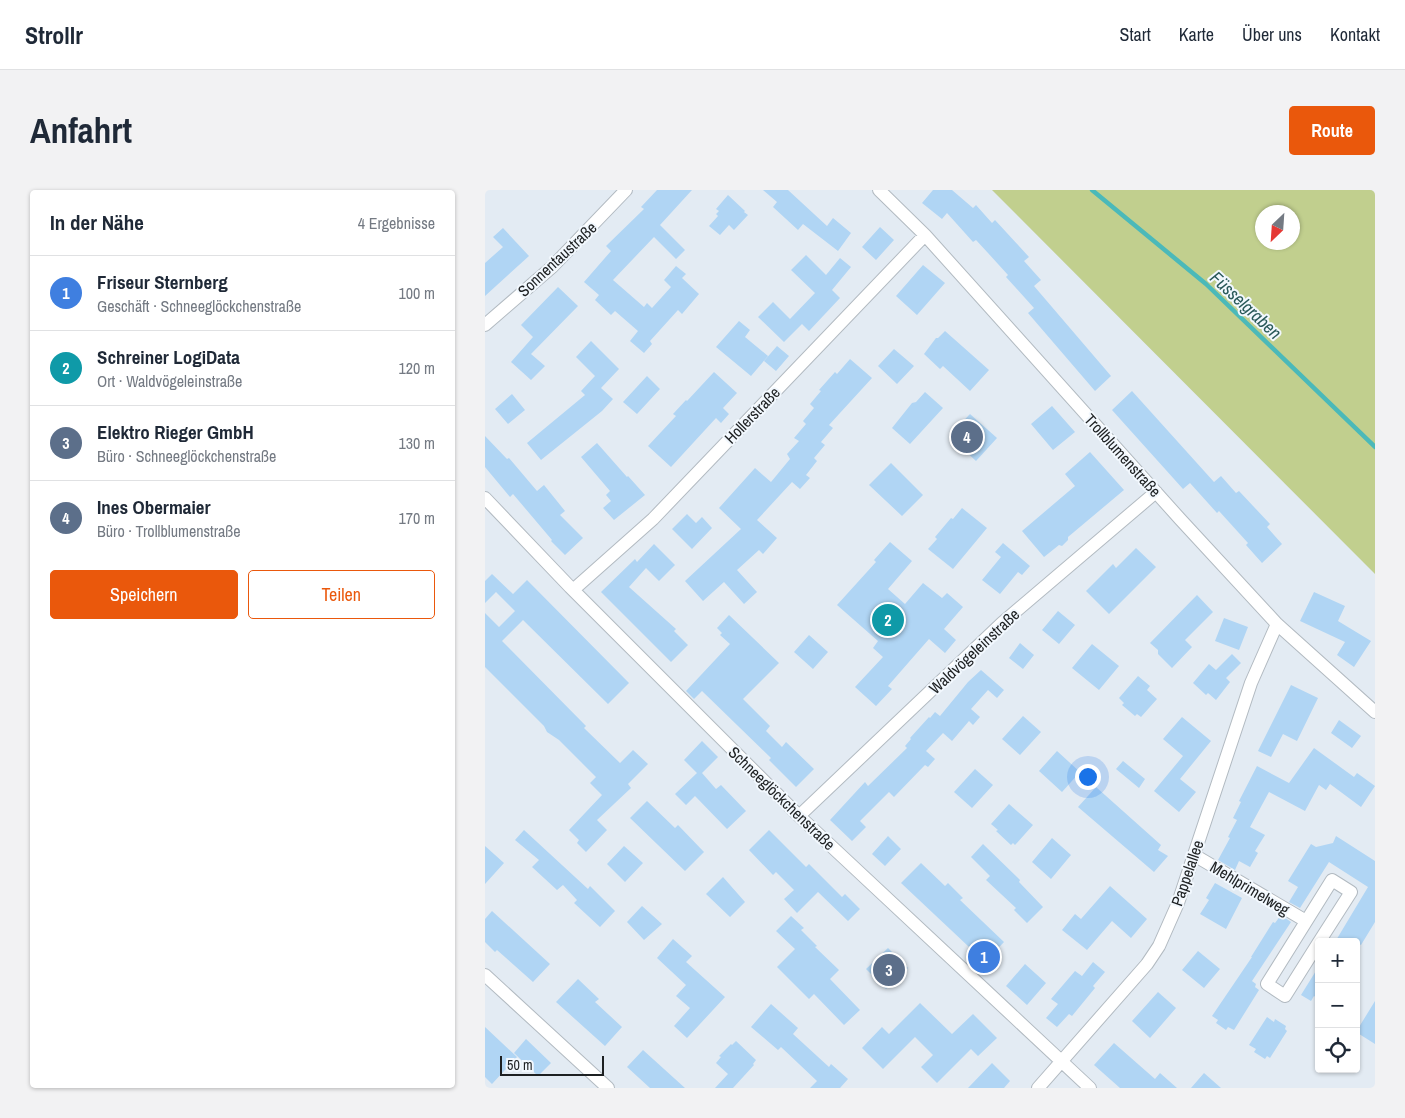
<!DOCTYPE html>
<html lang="de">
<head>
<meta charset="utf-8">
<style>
	body { margin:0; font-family:"Archivo Narrow",sans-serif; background:#f2f2f3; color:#1f2937 }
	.controls { position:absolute; right:15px; bottom:15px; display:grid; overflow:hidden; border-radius:5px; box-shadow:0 1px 4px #0004 }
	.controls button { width:45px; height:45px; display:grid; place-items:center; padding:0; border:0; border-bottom:1px solid #e0e1e3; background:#fff; color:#1f2937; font:25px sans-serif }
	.compass { position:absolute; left:770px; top:15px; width:45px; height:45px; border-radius:50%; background:#fff; box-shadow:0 1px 4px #0004; rotate:205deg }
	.scale { position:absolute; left:15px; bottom:12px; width:104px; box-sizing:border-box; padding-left:5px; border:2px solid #1d2022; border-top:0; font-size:14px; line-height:18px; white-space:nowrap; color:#1d2022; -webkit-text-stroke:4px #f2f8fe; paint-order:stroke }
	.you { position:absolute; left:602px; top:586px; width:18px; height:18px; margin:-12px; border:4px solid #fff; border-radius:50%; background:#1a73e8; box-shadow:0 0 0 8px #1a73e833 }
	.badge { display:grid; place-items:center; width:32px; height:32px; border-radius:50%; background:#ea580c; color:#fff; font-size:16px; font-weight:700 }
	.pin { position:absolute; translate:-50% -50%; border:2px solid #fff; box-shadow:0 1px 5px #0006 }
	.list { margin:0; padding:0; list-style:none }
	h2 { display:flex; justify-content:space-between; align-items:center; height:65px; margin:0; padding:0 20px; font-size:21px }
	h2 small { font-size:16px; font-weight:400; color:#747a83 }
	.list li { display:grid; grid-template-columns:32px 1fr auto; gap:15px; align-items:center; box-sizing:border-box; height:75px; padding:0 20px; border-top:1px solid #e0e1e3 }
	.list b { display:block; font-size:19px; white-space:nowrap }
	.list p { margin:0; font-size:16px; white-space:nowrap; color:#747a83 }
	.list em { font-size:16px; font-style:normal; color:#747a83 }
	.actions { display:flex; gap:10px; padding:15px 20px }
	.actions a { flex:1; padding:11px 0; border:1px solid #ea580c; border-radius:5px; text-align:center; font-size:18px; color:#ea580c }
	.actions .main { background:#ea580c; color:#fff }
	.icon { flex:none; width:28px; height:28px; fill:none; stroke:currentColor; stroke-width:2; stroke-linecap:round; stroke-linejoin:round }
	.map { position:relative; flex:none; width:890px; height:898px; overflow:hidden; border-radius:5px }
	header { display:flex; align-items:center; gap:30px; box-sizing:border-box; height:70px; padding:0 25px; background:#fff; border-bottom:1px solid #e0e1e3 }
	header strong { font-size:24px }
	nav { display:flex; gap:28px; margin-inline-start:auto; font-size:18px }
	.intro { display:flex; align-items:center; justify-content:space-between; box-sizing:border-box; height:120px; padding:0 30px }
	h1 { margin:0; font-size:35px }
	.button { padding:12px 22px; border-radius:5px; background:#ea580c; color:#fff; font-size:18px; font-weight:700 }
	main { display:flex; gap:30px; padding:0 30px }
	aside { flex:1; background:#fff; border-radius:5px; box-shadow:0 1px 4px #0004 }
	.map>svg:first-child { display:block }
</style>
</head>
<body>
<header>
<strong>Strollr</strong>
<nav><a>Start</a><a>Karte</a><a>Über uns</a><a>Kontakt</a></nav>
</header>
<div class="intro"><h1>Anfahrt</h1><a class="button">Route</a></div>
<main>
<aside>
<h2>In der Nähe<small>4 Ergebnisse</small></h2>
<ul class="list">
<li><span class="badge" style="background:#3f7fe0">1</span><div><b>Friseur Sternberg</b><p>Geschäft · Schneeglöckchenstraße</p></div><em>100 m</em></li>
<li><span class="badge" style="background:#0f9aa8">2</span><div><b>Schreiner LogiData</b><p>Ort · Waldvögeleinstraße</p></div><em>120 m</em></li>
<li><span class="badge" style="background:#5c6f8a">3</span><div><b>Elektro Rieger GmbH</b><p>Büro · Schneeglöckchenstraße</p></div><em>130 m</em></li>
<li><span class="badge" style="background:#5c6f8a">4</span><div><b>Ines Obermaier</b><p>Büro · Trollblumenstraße</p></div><em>170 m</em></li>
</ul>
<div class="actions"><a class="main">Speichern</a><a>Teilen</a></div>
</aside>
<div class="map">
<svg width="890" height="898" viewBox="0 0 890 898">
	<rect width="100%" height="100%" fill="#e3ebf3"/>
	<path fill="#c1cf8e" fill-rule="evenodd" d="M507,0H890V384ZM778,22H808V52H778Z"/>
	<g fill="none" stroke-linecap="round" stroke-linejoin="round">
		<path stroke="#4bb9b9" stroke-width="4.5" d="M607,0L721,94L890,257"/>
	</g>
	<path fill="#b0d5f4" d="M172,0H207L175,35L200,60L191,69L169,47L128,90L159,117L162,113L167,118L186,97L179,90L191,76L201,84L197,88L214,104L197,124L193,120L165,151L167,154L159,163L145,151L153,141L130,121L126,125L110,110L114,105L99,92L126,61L121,56L159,19L156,17Z
		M278,0H303L342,36L348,28L366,43L353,61L318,34L313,40L288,17L292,12Z
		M448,0H467L488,18L491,15L507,33L510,30L544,67L539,71L556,90L549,96L626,186L610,201L543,123L549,118L521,87L523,85L503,63L491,50L488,52L462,23L457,29L437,13Z
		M243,5L260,21L259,22L263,25L249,40L244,35L235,45L224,36L233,26L231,24L234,21L231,19Z
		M395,37L409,50L391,70L377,57Z
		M18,38L44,66L0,106V73L18,57L8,47Z
		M321,65L341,85L355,68L366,77L347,100L355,108L324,141L317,134L299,152L273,127L288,112L305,129L330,103L306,80Z
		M438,75L460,93L432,125L411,106Z
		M73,97L93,116L46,164L60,176L46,190L26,172L48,147L36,135Z
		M254,131L265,140L260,147L283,166L266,186L231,157Z
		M460,141L504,180L485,201L458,176L455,179L439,164L451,148H453Z
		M106,151L134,179L116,198L128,209L117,221L56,270L42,253L100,205L96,201L110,186L91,167Z
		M292,156L304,166L291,181L279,171Z
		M409,159L429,176L412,194L393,176Z
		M365,169L387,188L344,235L348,238L336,252L340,255L329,268L332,271L321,285L325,288L315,299L307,292L272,330L292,348L278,364L274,360L252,380L272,402L259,414L239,392L218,411L200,391L256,339L234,318L270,278L286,292L305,269L302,264L314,251L309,248L321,234L318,231L329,218L325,214L336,201L334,200L350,182L352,184Z
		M229,182L252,203L238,218L244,224L236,233L231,228L186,277L163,256L191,226L188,224L201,210L202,211Z
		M162,186L175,199L152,224L138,212Z
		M647,201L729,292L736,286L751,303L754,301L785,334L782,337L797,354L777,373L761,355L763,353L734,321L732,323L705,293L698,299L627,220Z
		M440,202L458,218L425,254L407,238L427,213L431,212Z
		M27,204L40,220L23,234L10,219Z
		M567,216L590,242L568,260L546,234Z
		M485,224L512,248L491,271L464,246Z
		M0,246L22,269L24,268L52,301L59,295L80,321L75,325L98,348L80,365L66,351L67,350L28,304L25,307L0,277Z
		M112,253L142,287L143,286L160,305L129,330L118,318L126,311L121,305L125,301L96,267Z
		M605,262L639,300L583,347V350L577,356L574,355L559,367L537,341L590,296L580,284Z
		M406,273L438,305L417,326L384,295Z
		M477,318L502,338L468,379L443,359L452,349L450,347L466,328L468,329Z
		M202,324L211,333L217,327L227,338L207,359L187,339Z
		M405,352L427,371L403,399L420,414L438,393L457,408L462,403L478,417L459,439L471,450L460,463L444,449L403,496L407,499L391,516L370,497L398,467L388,458L393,451L352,415L391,372L389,370Z
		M518,353L545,376L537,385L533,382L515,404L497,390L516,367L510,362Z
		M169,354L190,375L174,391L161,378L144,397L191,439L189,441L203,455L186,472L116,402L150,369L152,372Z
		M651,358L671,377L624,424L601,401L628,374L631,378Z
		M7,384L28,404L42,390L144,493L123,514L38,430L17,451L101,536L99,538L135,573L148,560L163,574L143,594L146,598L112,630L122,640L101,662L92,653L94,650L84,640L117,605L105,593L111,587L74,550L62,542L59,536L0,477V423L14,437L30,421L11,402L0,413V391Z
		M829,402L860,416L853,431L886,451L869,477L852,465L860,452L815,431Z
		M712,405L728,422L700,450L707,457L687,478L673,464V460L665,453Z
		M573,421L590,435L574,454L557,440Z
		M244,425L294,473L258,509L285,536L281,541L297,557L301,552L329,579L311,597L284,570L286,568L217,501L209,509L201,501L245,454L235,445L237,443L232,438Z
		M739,428L763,437L754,460L730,451Z
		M324,445L343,462L328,479L309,462Z
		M535,453L549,465L538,479L524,468Z
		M607,454L634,476L614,500L587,478Z
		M747,464L756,473L741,488L745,492L731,510L723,503L721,505L708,493L724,474L731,480Z
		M496,480L519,500L512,508L503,500L486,519L495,527L488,535L484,531L467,551L458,543L441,561L450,569L443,577L440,575L409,607L404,602L375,631L381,637L367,651L345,630L380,592L383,596L422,558L420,556L426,549L425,548L444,527L445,528L450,522L455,526L483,492Z
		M653,486L665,496L662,500L672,509L656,527L652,524L650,526L637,515L639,513L634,508Z
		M806,495L833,508L812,551L798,544L786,567L773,561Z
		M538,526L556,542L535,565L517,549Z
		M697,527L726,551L695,589L711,602L694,622L669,601L698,566L678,549Z
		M854,530L876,546L867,558L846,543Z
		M217,551L233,567L217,583L231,599L236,595L261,621L242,639L210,606L201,615L190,604L212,583L199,570Z
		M829,558L869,587L872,583L890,596L876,617L845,594L841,600L834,595L820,621L784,602L765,637L780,645L770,661L773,663L765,677L754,671L750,680L733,670L745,648L743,647L752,630L748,628L756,612L754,611L772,576L804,593Z
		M572,561L595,582L577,602L554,581Z
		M638,571L660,589L654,598L631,579Z
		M490,579L508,595L487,618L469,602Z
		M611,597L676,655L673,660L683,666L669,682L593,617Z
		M162,611L190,638L193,635L219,662L200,681L145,628Z
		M524,614L548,635L530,655L528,653L526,655L511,641L513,640L506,634Z
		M39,640L103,699L105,696L130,721L115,737L89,713L92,710L78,695L72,700L47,677L54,670L30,650Z
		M284,640L321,677L324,674L357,707L360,704L375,719L363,731L333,702L312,723L299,709L309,700L291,682L288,685L264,660Z
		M403,646L416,659L400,676L387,664Z
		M851,646L890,671V732L876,755L871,752H850L883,697L844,672L815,718L804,712L813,697L803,691L826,654L831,657L848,653Z
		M567,648L586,665L566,689L547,672Z
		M498,654L535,690L534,692L558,717L542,733L529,720L531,718L501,690L505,686L486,667Z
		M0,656L19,673L0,694Z
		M139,656L158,673L140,692L122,674Z
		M436,673L460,696L463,693L478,708L475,710L519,752L500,772L416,693Z
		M238,687L260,712L245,727L221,704Z
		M730,693L757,708L741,739L715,724L724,710L721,708Z
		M625,696L662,729L646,748L627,731L602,760L577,740L590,724L596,729Z
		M157,716L177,734L159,750L142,732Z
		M7,721L65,774L48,792L12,760L10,762L0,752V729Z
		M796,725L806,732L767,791L771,794L770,797L774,800L749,840L743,837L741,840L731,833L733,830L727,826L767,767H766L788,732L790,733Z
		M306,726L319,738L316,740L332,756L330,757L354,780L345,789L375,820L359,835L329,804L324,809L292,777L310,759L291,741Z
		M188,749L207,766L201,772L240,807L202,848L189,836L205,818L191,806L201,795L172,768Z
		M403,758L423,778L401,799L381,779Z
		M713,761L735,779L719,798L697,780Z
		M608,772L620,782L608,796L610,798L587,826L584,824L572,837L561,828L573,814L566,809L590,781L597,786Z
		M540,774L561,793L542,815L521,796Z
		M834,776V809L829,806L826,811L816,805Z
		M93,789L114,809L110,812L137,837L120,856L71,812Z
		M673,802L691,818L665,848L647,831Z
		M890,811V854L871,842Z
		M435,813L467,844L488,824L512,848L493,866L486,859L452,893L436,877L448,865L430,847L398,879L377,858L397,837L404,844Z
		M286,814L313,838L308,844L344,877L346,874L363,889L355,898H325L332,891L296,857L293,860L266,837Z
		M782,827L789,832L790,829L801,836L800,839L802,841L785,868L782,866L780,869L769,862L771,859L764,855Z
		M0,837L32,867L7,894L0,887Z
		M41,849L66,873L53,886L29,863Z
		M251,851L271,870L268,874L269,875L248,898H230L243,884L231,873L236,867L234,866L246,854L247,855Z
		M629,853L670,889L675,883L692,898H635L609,875Z
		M158,860L200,898H165L142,877Z
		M507,873L525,891L519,898H483Z
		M719,883L736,898H706Z"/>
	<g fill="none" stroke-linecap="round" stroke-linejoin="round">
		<g stroke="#b2bac1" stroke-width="14">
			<path id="street" d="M394,0L440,45L695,329L792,434L890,522
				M0,135L67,77L141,0
				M0,308L85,397L314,626L605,898
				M88,400L168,329L440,45
				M314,626L517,433L671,302
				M709,665L821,731
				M834,752L800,806L782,794L847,690L866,702L834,752
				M0,785L123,898
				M553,898L662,774L674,756L693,713L766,493L792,434"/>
		</g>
		<use href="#street" stroke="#fff" stroke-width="12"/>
	</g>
	<g text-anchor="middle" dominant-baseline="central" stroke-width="4" stroke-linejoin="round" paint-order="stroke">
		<g font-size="16" fill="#1d2022" stroke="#f2f8fe">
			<text transform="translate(72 69) rotate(-43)">Sonnentaustraße</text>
			<text transform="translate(267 225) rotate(-46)">Hollerstraße</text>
			<text transform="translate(638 265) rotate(48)">Trollblumenstraße</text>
			<text transform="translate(489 461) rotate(-43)">Waldvögeleinstraße</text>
			<text transform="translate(297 608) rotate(44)">Schneeglöckchenstraße</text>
			<text transform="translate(702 683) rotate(-71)">Pappelallee</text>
			<text transform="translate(765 698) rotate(31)">Mehlprimelweg</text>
		</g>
		<g font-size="18" font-style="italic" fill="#295959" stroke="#f2f8fe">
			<text transform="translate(761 115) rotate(43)">Füsselgraben</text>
		</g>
	</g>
</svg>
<div class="controls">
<button>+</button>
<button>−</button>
<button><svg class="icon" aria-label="locate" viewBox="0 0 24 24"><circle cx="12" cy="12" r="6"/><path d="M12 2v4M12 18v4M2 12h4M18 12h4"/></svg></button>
</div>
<svg class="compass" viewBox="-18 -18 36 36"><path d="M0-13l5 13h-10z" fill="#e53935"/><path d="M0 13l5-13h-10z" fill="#747a83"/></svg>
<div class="scale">50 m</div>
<div class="you"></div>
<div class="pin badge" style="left:499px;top:767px;background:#3f7fe0">1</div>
<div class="pin badge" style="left:403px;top:430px;background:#0f9aa8">2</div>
<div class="pin badge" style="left:404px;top:780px;background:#5c6f8a">3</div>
<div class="pin badge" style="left:482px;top:247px;background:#5c6f8a">4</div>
</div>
</main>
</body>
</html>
